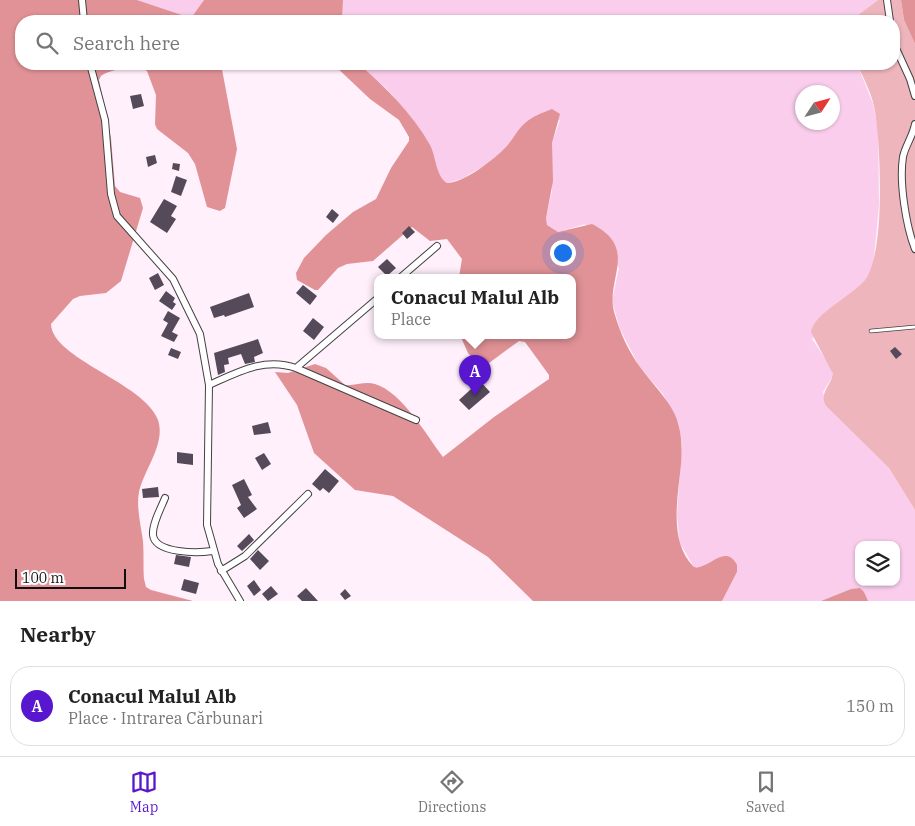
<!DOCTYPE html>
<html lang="en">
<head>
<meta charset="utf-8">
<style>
	body { margin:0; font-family:"IBM Plex Serif",serif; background:#f2f2f2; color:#222 }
	.controls { position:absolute; right:15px; bottom:15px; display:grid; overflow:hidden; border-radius:10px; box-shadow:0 1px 4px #0004 }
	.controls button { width:45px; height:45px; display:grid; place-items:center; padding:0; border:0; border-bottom:1px solid #e0e0e0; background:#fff; color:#222; font:25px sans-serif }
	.compass { position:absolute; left:795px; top:85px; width:45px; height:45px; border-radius:50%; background:#fff; box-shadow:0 1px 4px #0004; rotate:54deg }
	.scale { position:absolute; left:15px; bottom:12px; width:111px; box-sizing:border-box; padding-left:5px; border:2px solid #0f0f0f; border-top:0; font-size:14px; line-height:18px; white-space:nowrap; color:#0f0f0f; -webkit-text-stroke:4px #fff; paint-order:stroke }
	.you { position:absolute; left:562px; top:252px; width:18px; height:18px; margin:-12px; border:4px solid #fff; border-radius:50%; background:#1a73e8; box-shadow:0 0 0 8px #1a73e833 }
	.badge { display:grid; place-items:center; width:32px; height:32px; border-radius:50%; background:#5817ce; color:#fff; font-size:16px; font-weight:700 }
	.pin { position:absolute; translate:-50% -41px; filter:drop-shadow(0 1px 2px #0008) }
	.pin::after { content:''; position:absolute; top:26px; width:18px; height:15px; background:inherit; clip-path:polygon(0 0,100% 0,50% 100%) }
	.popup { position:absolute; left:374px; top:274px; width:202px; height:65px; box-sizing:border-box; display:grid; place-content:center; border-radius:10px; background:#fff; filter:drop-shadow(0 1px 4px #0005); font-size:16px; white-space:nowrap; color:#767676 }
	.popup b { font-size:19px; color:#222 }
	.popup::after { content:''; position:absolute; left:50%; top:100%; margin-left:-10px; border:10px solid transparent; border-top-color:#fff }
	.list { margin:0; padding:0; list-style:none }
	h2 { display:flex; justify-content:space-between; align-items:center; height:65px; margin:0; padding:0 20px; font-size:21px }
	h2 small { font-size:16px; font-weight:400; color:#767676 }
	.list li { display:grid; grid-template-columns:32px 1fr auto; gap:15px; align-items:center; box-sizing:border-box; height:80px; margin:0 10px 10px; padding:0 10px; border:1px solid #e0e0e0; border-radius:20px }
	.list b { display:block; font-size:19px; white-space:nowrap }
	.list p { margin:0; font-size:16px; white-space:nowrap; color:#767676 }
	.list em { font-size:16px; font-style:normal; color:#767676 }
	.icon { flex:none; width:28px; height:28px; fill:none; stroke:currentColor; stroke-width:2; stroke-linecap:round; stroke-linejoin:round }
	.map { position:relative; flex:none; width:915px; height:601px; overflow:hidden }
	.search { position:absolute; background:#fff; box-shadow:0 1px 4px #0004; left:15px; right:15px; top:15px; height:55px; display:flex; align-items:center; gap:12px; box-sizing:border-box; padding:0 18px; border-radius:20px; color:#767676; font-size:19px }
	.sheet { height:155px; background:#fff }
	nav { display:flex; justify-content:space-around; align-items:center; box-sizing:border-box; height:70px; border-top:1px solid #e0e0e0; background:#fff; font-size:14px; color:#767676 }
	nav a { display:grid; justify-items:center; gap:2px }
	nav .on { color:#5817ce }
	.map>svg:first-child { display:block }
</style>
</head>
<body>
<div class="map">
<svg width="915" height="601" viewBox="0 0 915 601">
	<rect width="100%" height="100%" fill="#fff0fc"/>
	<path fill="#f9cdeb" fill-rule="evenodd" d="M137,0H204L191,18Z
		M343,0H878L850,21H342Z
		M359,64H857L873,104L878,129L879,205L873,266L866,279L812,339L830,366L833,375L823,392L826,406L889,468L915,510V601H868L851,589L821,601H722L737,572V565L694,567L680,543L677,515L682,445L679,424L663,394L639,366L620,329L612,301L619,268L585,224L558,232L547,225L546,218L552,191V143L560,120L526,122L504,150L489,163L461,179L447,183L443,181L439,174L431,148L413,120L387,89ZM802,92H832V122H802ZM859,545H896V582H859Z"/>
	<path fill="#eeb5bc" d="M878,0H901L904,20L915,44V510L889,468L826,406C819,393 830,387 833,374L811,332C814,313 852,296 865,280C886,253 881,140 874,106C871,92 863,77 857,64H894V21H850Z"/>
	<path fill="#e19296" d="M0,0H137L191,18L204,0H343L342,21H21V64H221L237,149L225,208L220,211L207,207L195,164L188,153L157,129L155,124L156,95L147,71C137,65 110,69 101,76L99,80L111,138L115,186L120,192L140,198L143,208L121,281L106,293L80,296L73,299L51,324C52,359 145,383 158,420C166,444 144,469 139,492C136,507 141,526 143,541C144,554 143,567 144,579L146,587L151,590L193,601H0Z
		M901,0H915V44L904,20Z
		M333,64H359C386,88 412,113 430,145C436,156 436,177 447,183C463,183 492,161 503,150C512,142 516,131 525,123C533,116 542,113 552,109L560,114L552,143L553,181L546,218L547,225L558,232L592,224C641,249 603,281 615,315C620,333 629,352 640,367C668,404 685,412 681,464C678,497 668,541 694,567C708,571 725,542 737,565V572L722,601H533L488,557L393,496L355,490L314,453L297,405L275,372L288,373L315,364L326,368L345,385C355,386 365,381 375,384C402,392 427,436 443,457L494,417L549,379V375L525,342L519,341L485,366L480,368L468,353L460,335H572V277H459L462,259L447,239L430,241L412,227L373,261L347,264L338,268L318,290H315L297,280L296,273L304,258L326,235L353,212L376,199L391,168L409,141V137L399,120L370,99Z
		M860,588L864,592L868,601H821L851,589Z"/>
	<path fill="#554a59" d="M141,94L144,106L133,109L130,96Z
		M155,155L157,163L148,167L146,157Z
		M173,163L180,164L179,171L172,169Z
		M176,176L187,180L181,196L171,192Z
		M164,199L177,206L171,216L176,219L167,233L150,222Z
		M332,209L339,215L333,223L326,217Z
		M409,226L415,232L407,239L402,233Z
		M387,259L396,268L387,276L378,267Z
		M158,273L164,285L155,290L149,278Z
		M303,285L317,296L310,305L296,293Z
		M166,291L175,298L173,302L176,304L172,310L159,301Z
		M249,293L254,307L225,317L224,315L214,318L210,307Z
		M168,311L180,318L172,332L178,335L174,342L161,336L168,323L163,320Z
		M313,318L324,327L314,340L303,331Z
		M258,339L263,353L254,357L255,362L245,364L241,354L228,358L229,364L224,365L225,372L218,375L214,353Z
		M895,347L902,354L896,359L890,351Z
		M171,348L181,352L178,359L168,355Z
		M480,381L490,392L469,410L459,400Z
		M268,422L271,433L254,435L252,426Z
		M177,452L193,454V465L177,463Z
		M264,453L271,464L262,470L255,458Z
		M325,469L339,481L329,493L323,488L320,491L312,484Z
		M244,479L252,495L248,497L257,509L244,518L237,508L241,505L232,485Z
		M158,487L159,497L143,498L142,489Z
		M249,534L254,540L242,551L237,546Z
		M258,550L269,561L260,570L250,559Z
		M176,555L191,557L189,567L174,564Z
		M184,579L199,583L196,594L181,590Z
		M254,580L261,590L254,596L247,586Z
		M271,586L278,594L268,601L262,594Z
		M306,588L318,601H302L297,596Z
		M345,589L351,596L345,600L340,594Z"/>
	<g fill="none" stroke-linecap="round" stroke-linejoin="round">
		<g stroke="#424242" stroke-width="4.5">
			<path id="service" d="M871,331L915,327"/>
		</g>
		<g stroke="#424242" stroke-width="8">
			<path id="minor" d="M82,0L84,21
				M887,0L890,21
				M894,44L910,79L915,96
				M90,64L105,120L111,194L117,216L173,279L200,334L209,385L207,525L218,564L240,601
				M915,124C913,136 905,146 903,157C899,182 906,226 915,249
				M401,277L437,246
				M296,368L378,298
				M209,385C238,372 264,357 296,368L416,420
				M165,498C161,508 152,524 153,535C155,554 199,553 212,551
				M221,571L245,556L308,494"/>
		</g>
		<use href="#service" stroke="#fff" stroke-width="3"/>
		<use href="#minor" stroke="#fff" stroke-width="6"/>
	</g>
</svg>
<div class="controls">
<button><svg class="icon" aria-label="layers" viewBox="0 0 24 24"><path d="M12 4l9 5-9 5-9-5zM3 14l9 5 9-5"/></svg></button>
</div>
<svg class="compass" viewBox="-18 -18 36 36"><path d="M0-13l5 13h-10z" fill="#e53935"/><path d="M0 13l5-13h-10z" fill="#767676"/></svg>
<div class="scale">100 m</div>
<div class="you"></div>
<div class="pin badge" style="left:475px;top:396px">A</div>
<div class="popup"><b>Conacul Malul Alb</b>Place</div>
<div class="search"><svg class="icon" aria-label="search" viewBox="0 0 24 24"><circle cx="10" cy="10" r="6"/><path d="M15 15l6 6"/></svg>Search here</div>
</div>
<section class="sheet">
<h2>Nearby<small></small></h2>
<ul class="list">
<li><span class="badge">A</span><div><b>Conacul Malul Alb</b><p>Place · Intrarea Cărbunari</p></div><em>150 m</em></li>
</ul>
</section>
<nav>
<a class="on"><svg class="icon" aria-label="map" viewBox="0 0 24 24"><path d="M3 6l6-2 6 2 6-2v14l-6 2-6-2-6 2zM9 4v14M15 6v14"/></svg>Map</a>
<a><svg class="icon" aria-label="directions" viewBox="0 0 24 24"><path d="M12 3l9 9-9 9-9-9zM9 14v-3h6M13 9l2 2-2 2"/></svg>Directions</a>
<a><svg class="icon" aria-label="saved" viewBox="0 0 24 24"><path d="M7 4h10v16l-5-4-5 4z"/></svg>Saved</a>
</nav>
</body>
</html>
